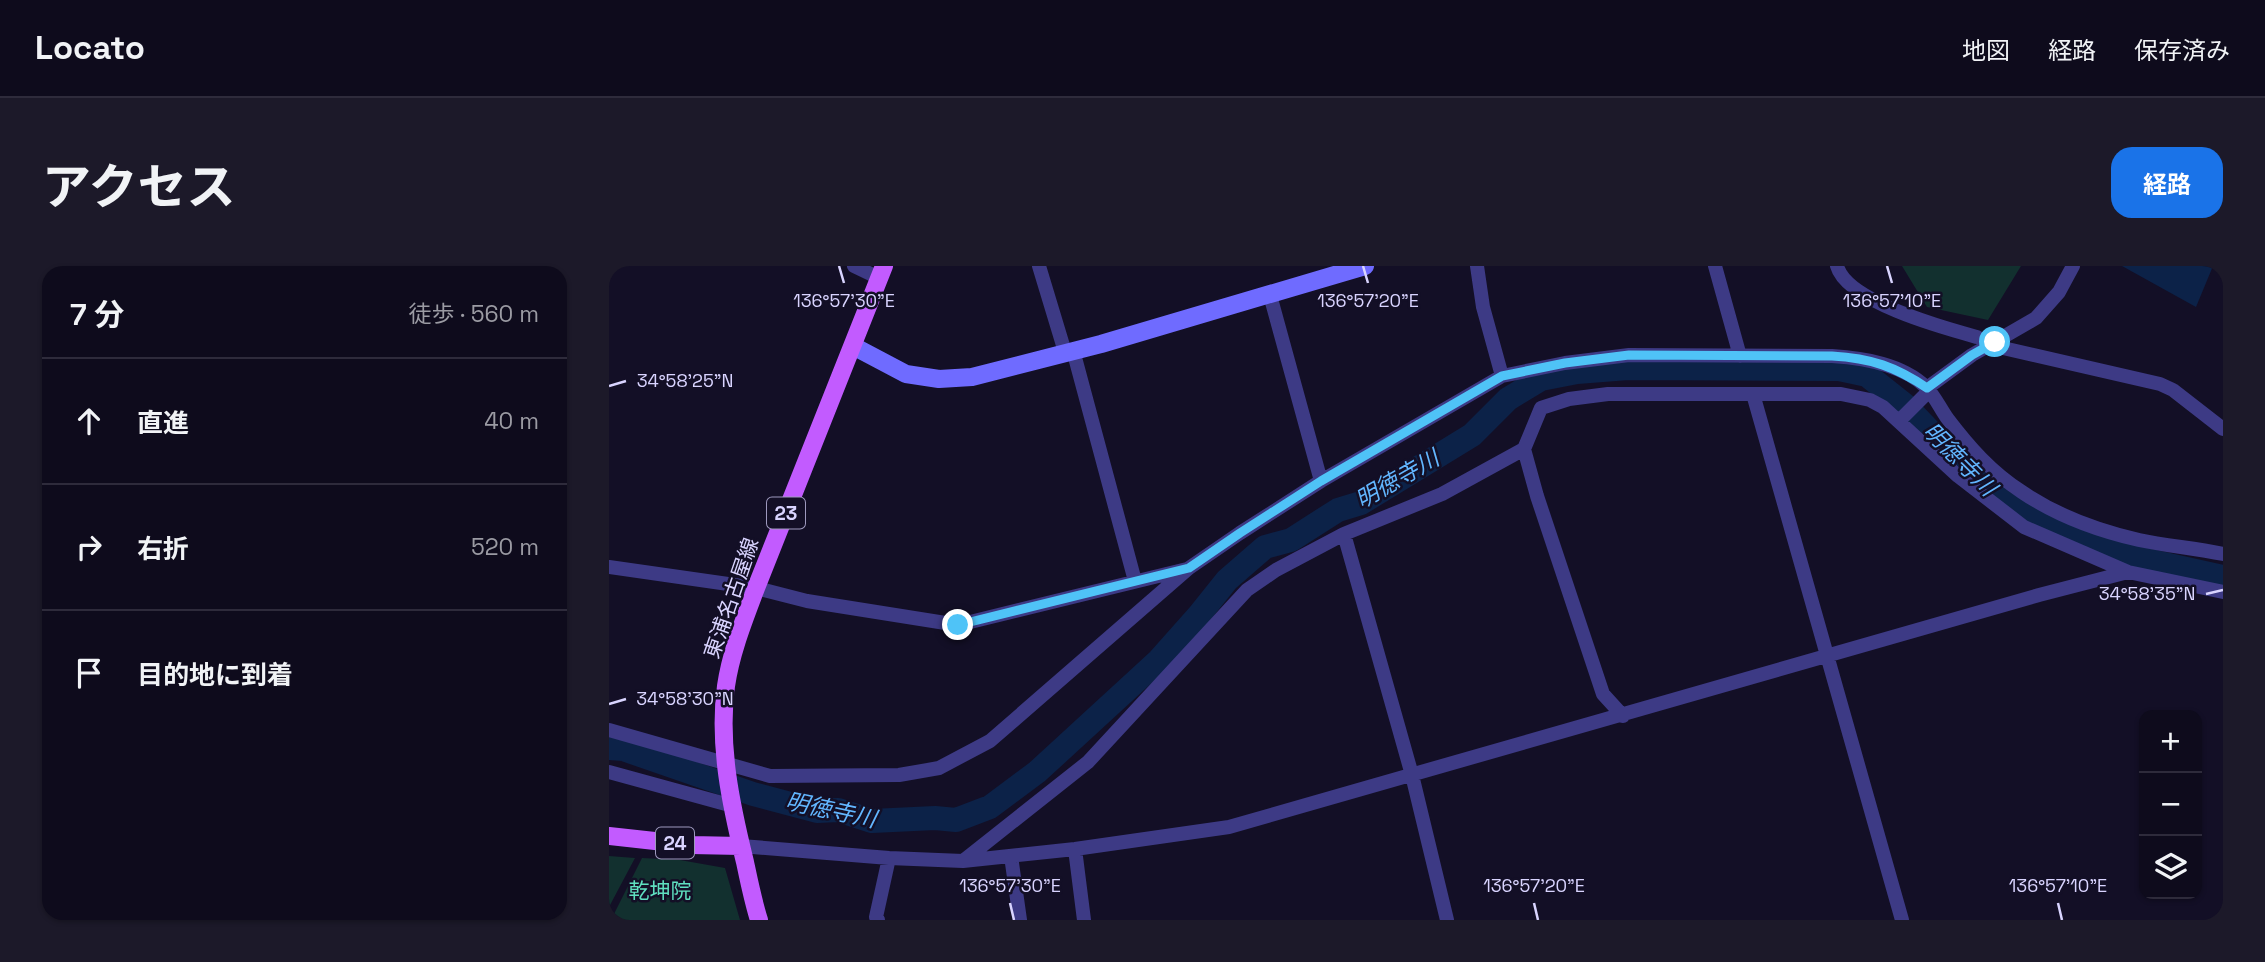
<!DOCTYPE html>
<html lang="ja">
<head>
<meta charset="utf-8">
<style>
	body { margin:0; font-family:"Space Grotesk","Noto Sans JP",sans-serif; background:#1c1929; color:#f1f3f6 }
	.controls { position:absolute; right:21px; bottom:21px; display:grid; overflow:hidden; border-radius:14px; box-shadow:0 2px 5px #0004 }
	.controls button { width:63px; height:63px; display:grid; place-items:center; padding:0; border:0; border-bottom:2px solid #2e2b3b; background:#0e0b1c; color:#f1f3f6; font:35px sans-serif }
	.stop { position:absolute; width:21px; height:21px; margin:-16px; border:5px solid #4fc3f7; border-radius:50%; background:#fff }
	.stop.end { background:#4fc3f7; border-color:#fff; box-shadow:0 2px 7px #0008 }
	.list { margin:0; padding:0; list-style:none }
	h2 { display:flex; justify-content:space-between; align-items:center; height:91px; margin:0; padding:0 28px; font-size:30px }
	h2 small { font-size:23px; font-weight:400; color:#9b9ba3 }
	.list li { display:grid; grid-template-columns:46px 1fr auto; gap:21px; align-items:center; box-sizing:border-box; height:126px; padding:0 28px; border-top:2px solid #2e2b3b }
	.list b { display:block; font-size:26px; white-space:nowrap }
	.list em { font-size:23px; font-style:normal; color:#9b9ba3 }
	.icon { flex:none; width:38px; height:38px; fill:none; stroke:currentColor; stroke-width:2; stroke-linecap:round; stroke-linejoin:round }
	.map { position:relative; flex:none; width:1614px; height:654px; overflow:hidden; border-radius:21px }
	header { display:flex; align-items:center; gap:42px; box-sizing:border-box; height:98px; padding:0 35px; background:#0e0b1c; border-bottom:2px solid #2e2b3b }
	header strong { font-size:33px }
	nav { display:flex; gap:38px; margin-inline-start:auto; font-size:24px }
	.intro { display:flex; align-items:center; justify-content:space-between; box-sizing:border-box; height:168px; padding:0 42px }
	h1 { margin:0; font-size:49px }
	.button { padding:18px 32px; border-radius:21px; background:#1a73e8; color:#fff; font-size:24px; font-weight:700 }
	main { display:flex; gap:42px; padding:0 42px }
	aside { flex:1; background:#0e0b1c; border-radius:21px; box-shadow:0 2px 5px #0004 }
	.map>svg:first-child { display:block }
</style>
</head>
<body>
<header>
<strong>Locato</strong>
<nav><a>地図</a><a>経路</a><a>保存済み</a></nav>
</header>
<div class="intro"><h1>アクセス</h1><a class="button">経路</a></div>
<main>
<aside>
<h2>7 分<small>徒歩 · 560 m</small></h2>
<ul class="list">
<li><svg class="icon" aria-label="ahead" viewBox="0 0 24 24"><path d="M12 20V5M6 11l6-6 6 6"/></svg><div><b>直進</b></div><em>40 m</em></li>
<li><svg class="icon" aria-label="right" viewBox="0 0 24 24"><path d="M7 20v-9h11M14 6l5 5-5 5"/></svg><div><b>右折</b></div><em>520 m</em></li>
<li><svg class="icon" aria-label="arrive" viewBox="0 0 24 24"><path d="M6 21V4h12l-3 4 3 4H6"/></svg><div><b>目的地に到着</b></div></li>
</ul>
</aside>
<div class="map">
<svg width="1614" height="654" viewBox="0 0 1614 654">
	<rect width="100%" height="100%" fill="#130f26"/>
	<path fill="#12302f" d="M1293,0H1412L1379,54L1318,41Z
		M0,590L26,592L0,641Z
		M33,592L71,594L116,602L131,654H2Z"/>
	<path fill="#0c2248" d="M1513,0H1604L1587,41Z"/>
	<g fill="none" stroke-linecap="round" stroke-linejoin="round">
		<path stroke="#0c2248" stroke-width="24" d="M0,482L14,483L144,528L208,545L229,544L263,555L326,552L347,554L381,541L428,506L550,394L590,349L618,314L656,281L682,274L729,244L752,237L863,169L899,133L932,113L968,106L1019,102L1230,103L1258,109L1297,140L1361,207L1394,236L1430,255L1519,290L1614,311"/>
		<path stroke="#3d3a85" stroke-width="14" d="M245,0L270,12
			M430,0L456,86
			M868,0L874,41L893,110
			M1106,0L1131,90
			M1228,0C1238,36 1335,62 1368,71
			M661,29L712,215
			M1386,76L1394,82L1551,118L1564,124L1614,163
			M464,84L526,315
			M1318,122L1363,89L1427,52L1450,26L1464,0
			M1144,128L1293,654
			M1290,155L1320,125
			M735,268L803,509L838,654
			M0,301L147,322L198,335L349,359L578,303
			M1014,450L994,428L928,230L915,183L932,142L960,133L999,128H1232L1261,134L1274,141L1349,210L1415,261L1519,306L1614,326
			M0,464L161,510L290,509L330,502L381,475L580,302L631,267L712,215L893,110L956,97L1020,89L1223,90C1255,92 1293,98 1317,121C1325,129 1331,142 1338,152C1360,181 1382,206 1413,226C1447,249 1490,265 1530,274C1558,280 1586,282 1614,288
			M0,506L124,540
			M132,580L280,592L354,595L466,583L620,561L1430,329L1519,306
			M466,583L475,654
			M402,590L411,654
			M354,595L479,496L638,324L667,304L735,268L833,228L915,183
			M269,654L267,651L280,592"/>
		<path stroke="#6f6bff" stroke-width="18" d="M244,80L297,108L330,113L363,111L492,78L756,0"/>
		<path stroke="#c25bff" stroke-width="18" d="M0,570L82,579L132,580
			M150,654C144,635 140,615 136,596C122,539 109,479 117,420C122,386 135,354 147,322L275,0"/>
	</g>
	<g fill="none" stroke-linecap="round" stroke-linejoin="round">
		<path stroke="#4fc3f7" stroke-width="9" d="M349,359L580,302L631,267L712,215L893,110L956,97L1020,89L1223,90C1262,92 1287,101 1318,122L1363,89L1386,76"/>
	</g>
	<path fill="none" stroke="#d9d4ff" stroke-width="2.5" d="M230,0L235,17M754,0L759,17M1278,0L1283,17M0,120L17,115M1597,328L1614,324M0,438L17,433M401,637L405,654M925,637L929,654M1449,637L1453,654"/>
	<g text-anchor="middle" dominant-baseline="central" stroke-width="5" stroke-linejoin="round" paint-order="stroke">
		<g fill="#130f26" stroke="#9e99be" stroke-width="2">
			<rect x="158" y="231.5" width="38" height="31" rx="5"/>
			<rect x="47" y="561.5" width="38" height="31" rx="5"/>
		</g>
		<g font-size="19" font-weight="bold" fill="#d9d4ff">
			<text x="177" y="247">23</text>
			<text x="66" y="577">24</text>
		</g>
		<g font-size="21" fill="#d9d4ff" stroke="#130f26">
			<text transform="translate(122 332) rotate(-71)">東浦名古屋線</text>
		</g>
		<g font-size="21" fill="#5fe0c0" stroke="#130f26">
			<text x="51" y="624">乾坤院</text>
		</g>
		<g font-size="23" font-style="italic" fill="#62b6ff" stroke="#130f26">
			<text transform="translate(1351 193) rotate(45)">明徳寺川</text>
			<text transform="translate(788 213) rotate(-30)">明徳寺川</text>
			<text transform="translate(222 544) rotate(12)">明徳寺川</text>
		</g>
	</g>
	<g font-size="18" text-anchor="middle" fill="#d9d4ff" stroke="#130f26" stroke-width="5" stroke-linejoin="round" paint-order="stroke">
		<text x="235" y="41">136°57'30"E</text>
		<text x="759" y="41">136°57'20"E</text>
		<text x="1283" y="41">136°57'10"E</text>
		<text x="76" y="121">34°58'25"N</text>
		<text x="1538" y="334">34°58'35"N</text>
		<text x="76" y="439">34°58'30"N</text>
		<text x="401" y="626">136°57'30"E</text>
		<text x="925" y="626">136°57'20"E</text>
		<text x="1449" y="626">136°57'10"E</text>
	</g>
</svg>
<div class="controls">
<button>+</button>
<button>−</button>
<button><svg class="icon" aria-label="layers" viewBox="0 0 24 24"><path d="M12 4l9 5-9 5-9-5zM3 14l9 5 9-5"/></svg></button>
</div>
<div class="stop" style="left:1386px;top:76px"></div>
<div class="stop end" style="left:349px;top:359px"></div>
</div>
</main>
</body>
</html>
